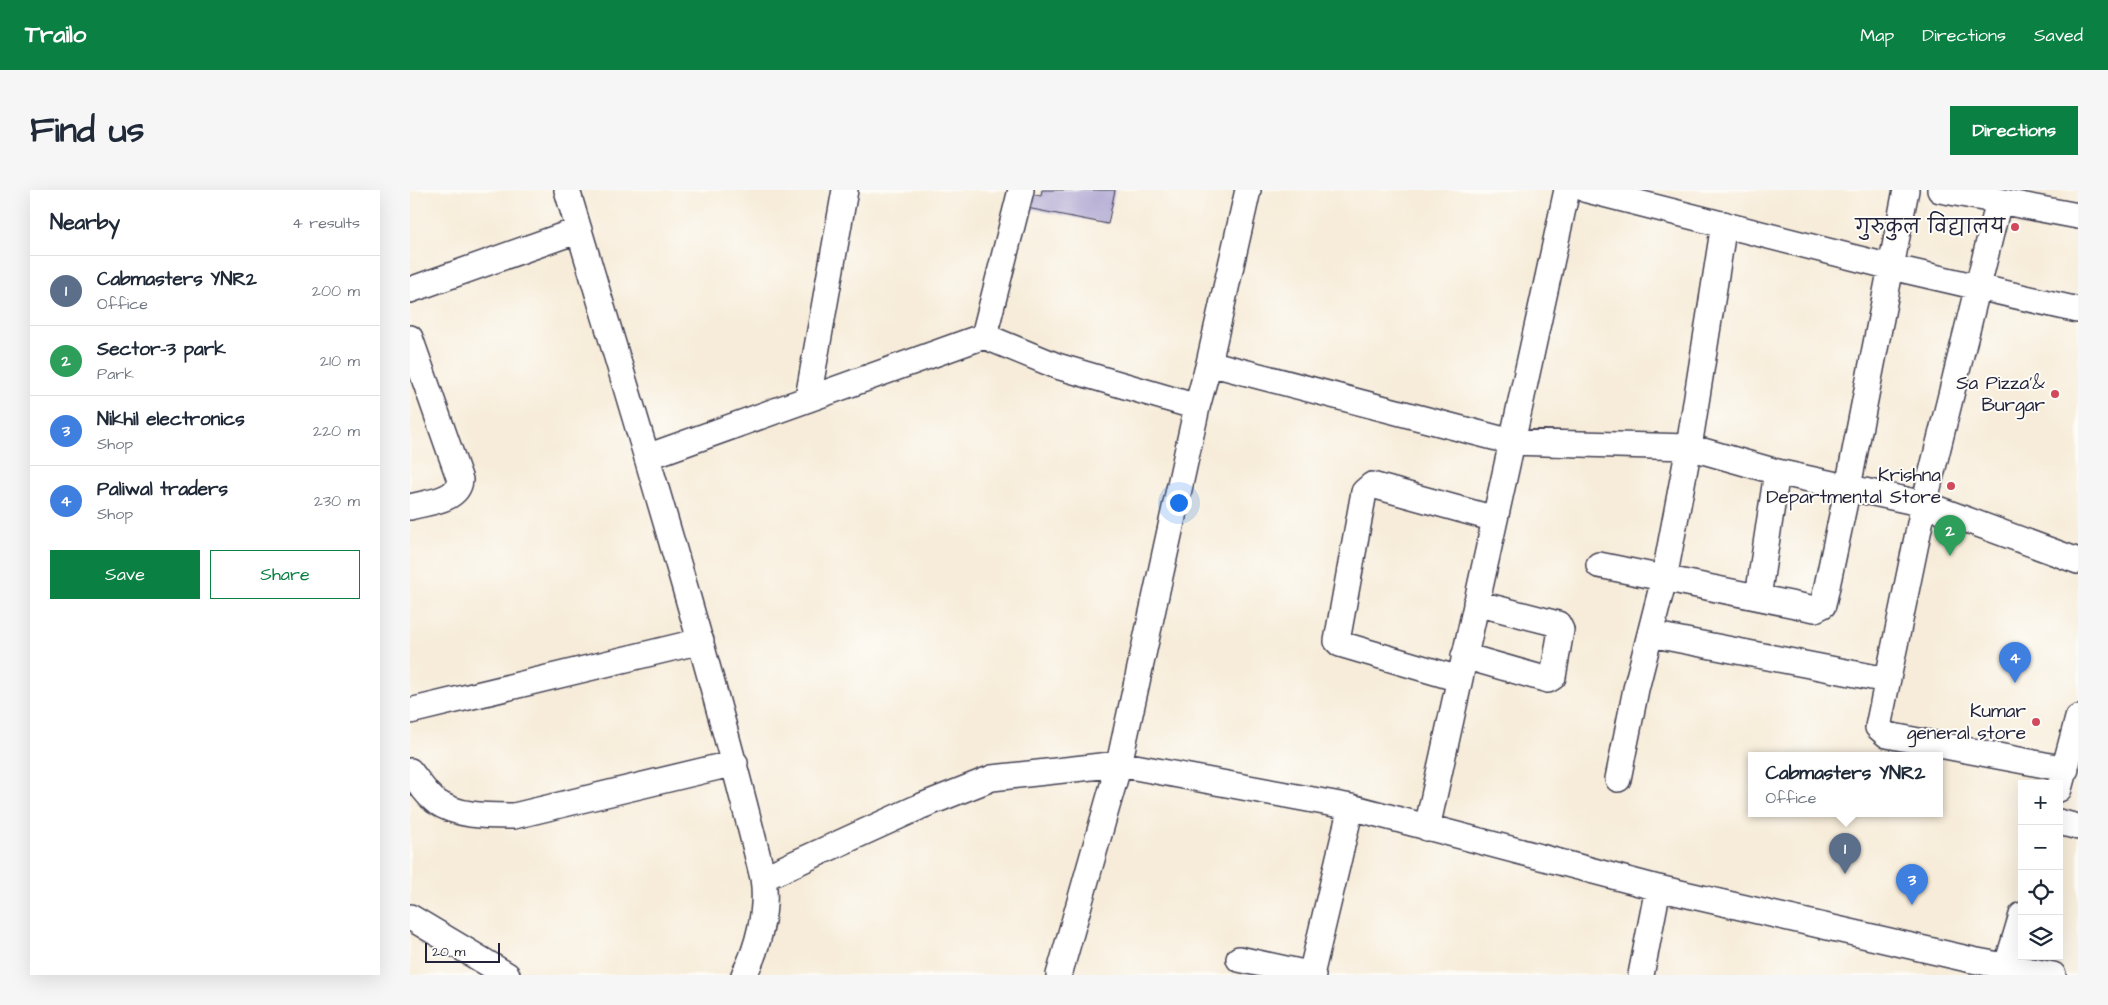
<!DOCTYPE html>
<html lang="en">
<head>
<meta charset="utf-8">
<style>
	body { margin:0; font-family:"Architects Daughter","Playpen Sans Deva",sans-serif; background:#f6f6f7; color:#1f2937 }
	.controls { position:absolute; right:15px; bottom:15px; display:grid; overflow:hidden; border-radius:0px; box-shadow:0 5px 20px #0002 }
	.controls button { width:45px; height:45px; display:grid; place-items:center; padding:0; border:0; border-bottom:1px solid #e0e1e3; background:#fff; color:#1f2937; font:25px sans-serif }
	.scale { position:absolute; left:15px; bottom:12px; width:75px; box-sizing:border-box; padding-left:5px; border:2px solid #22223b; border-top:0; font-size:14px; line-height:18px; white-space:nowrap; color:#22223b; -webkit-text-stroke:4px #fdfcf7; paint-order:stroke }
	.you { position:absolute; left:768px; top:312px; width:18px; height:18px; margin:-12px; border:4px solid #fff; border-radius:50%; background:#1a73e8; box-shadow:0 0 0 8px #1a73e833 }
	.badge { display:grid; place-items:center; width:32px; height:32px; border-radius:50%; background:#0b8043; color:#fff; font-size:16px; font-weight:700 }
	.pin { position:absolute; translate:-50% -41px; filter:drop-shadow(0 1px 2px #0008) }
	.pin::after { content:''; position:absolute; top:26px; width:18px; height:15px; background:inherit; clip-path:polygon(0 0,100% 0,50% 100%) }
	.popup { position:absolute; left:1338px; top:562px; width:195px; height:65px; box-sizing:border-box; display:grid; place-content:center; border-radius:0px; background:#fff; filter:drop-shadow(0 1px 4px #0005); font-size:16px; white-space:nowrap; color:#747a83 }
	.popup b { font-size:19px; color:#1f2937 }
	.popup::after { content:''; position:absolute; left:50%; top:100%; margin-left:-10px; border:10px solid transparent; border-top-color:#fff }
	.list { margin:0; padding:0; list-style:none }
	h2 { display:flex; justify-content:space-between; align-items:center; height:65px; margin:0; padding:0 20px; font-size:21px }
	h2 small { font-size:16px; font-weight:400; color:#747a83 }
	.list li { display:grid; grid-template-columns:32px 1fr auto; gap:15px; align-items:center; box-sizing:border-box; height:70px; padding:0 20px; border-top:1px solid #e0e1e3 }
	.list b { display:block; font-size:19px; white-space:nowrap }
	.list p { margin:0; font-size:16px; white-space:nowrap; color:#747a83 }
	.list em { font-size:16px; font-style:normal; color:#747a83 }
	.actions { display:flex; gap:10px; padding:15px 20px }
	.actions a { flex:1; padding:11px 0; border:1px solid #0b8043; border-radius:0px; text-align:center; font-size:18px; color:#0b8043 }
	.actions .main { background:#0b8043; color:#fff }
	.icon { flex:none; width:28px; height:28px; fill:none; stroke:currentColor; stroke-width:2; stroke-linecap:round; stroke-linejoin:round }
	.map { position:relative; flex:none; width:1668px; height:785px; overflow:hidden; border-radius:0px }
	header { display:flex; align-items:center; gap:30px; box-sizing:border-box; height:70px; padding:0 25px; background:#0b8043; color:#fff }
	header strong { font-size:24px }
	nav { display:flex; gap:28px; margin-inline-start:auto; font-size:18px }
	.intro { display:flex; align-items:center; justify-content:space-between; box-sizing:border-box; height:120px; padding:0 30px }
	h1 { margin:0; font-size:35px }
	.button { padding:12px 22px; border-radius:0px; background:#0b8043; color:#fff; font-size:18px; font-weight:700 }
	main { display:flex; gap:30px; padding:0 30px }
	aside { flex:1; background:#fff; border-radius:0px; box-shadow:0 5px 20px #0002 }
	.map>svg:first-child { display:block }
</style>
</head>
<body>
<header>
<strong>Trailo</strong>
<nav><a>Map</a><a>Directions</a><a>Saved</a></nav>
</header>
<div class="intro"><h1>Find us</h1><a class="button">Directions</a></div>
<main>
<aside>
<h2>Nearby<small>4 results</small></h2>
<ul class="list">
<li><span class="badge" style="background:#5c6f8a">1</span><div><b>Cabmasters YNR2</b><p>Office</p></div><em>200 m</em></li>
<li><span class="badge" style="background:#2e9e5b">2</span><div><b>Sector-3 park</b><p>Park</p></div><em>210 m</em></li>
<li><span class="badge" style="background:#3f7fe0">3</span><div><b>Nikhil electronics</b><p>Shop</p></div><em>220 m</em></li>
<li><span class="badge" style="background:#3f7fe0">4</span><div><b>Paliwal traders</b><p>Shop</p></div><em>230 m</em></li>
</ul>
<div class="actions"><a class="main">Save</a><a>Share</a></div>
</aside>
<div class="map">
<svg width="1668" height="785" viewBox="0 0 1668 785">
	<rect width="100%" height="100%" fill="#fdfcf7"/>
	<filter id="ink" filterUnits="userSpaceOnUse"><feTurbulence type="fractalNoise" baseFrequency=".02" numOctaves="2"/><feDisplacementMap in="SourceGraphic" scale="10" xChannelSelector="R" yChannelSelector="G"/><feConvolveMatrix kernelMatrix="1 2 1 2 8 2 1 2 1" color-interpolation-filters="sRGB"/></filter>
	<filter id="wash" filterUnits="userSpaceOnUse"><feTurbulence type="fractalNoise" baseFrequency=".0096" numOctaves="4" result="noise"/><feDisplacementMap in="SourceGraphic" scale="20" xChannelSelector="R" yChannelSelector="G"/><feGaussianBlur stdDeviation="1.12" result="paint"/><feColorMatrix in="noise" values="0 0 0 0 0 0 0 0 0 0 0 0 0 0 0 0 0 1.4 0 .05"/><feComposite in="paint" operator="in"/></filter>
	<g filter="url(#wash)">
		<rect width="100%" height="100%" fill="#f7ecd9"/>
		<g id="blocks">
			<path fill="#ada5d1" d="M632,0H705L698,34L617,18L619,4L631,6Z"/>
		</g>
	</g>
	<g filter="url(#ink)">
		<use href="#blocks" fill-opacity="0" stroke="#424053" stroke-width="1"/>
		<g fill="none" stroke-linecap="round" stroke-linejoin="round">
			<g stroke="#424053" stroke-width="28">
				<path id="minor" d="M157,0C225,229 296,456 353,688C358,719 348,758 334,785
					M1157,0L1102,252L1279,257L1367,282L1514,314L1668,371
					M1177,0L1481,77L1668,120
					M1530,0L1589,11L1514,314L1468,537L1477,545L1656,579
					M1589,11L1668,26
					M0,100L169,40
					M574,146L611,0
					M0,148L50,290C48,311 17,312 0,317
					M799,173L1102,252L1017,638
					M398,208L435,0
					M237,267L574,146L647,176L787,217
					M1189,375L1405,419L1413,415L1438,297L1496,0
					M1348,407L1367,282
					M1240,444L1477,490
					M1054,466L1138,490L1143,487L1151,440L1148,434L1066,413
					M1049,489L930,454L927,451L954,302L962,295L1085,329
					M0,521L291,451
					M0,581C8,591 16,604 25,611C48,627 78,626 104,626L325,573
					M1208,589L1226,499L1254,389L1279,257L1314,34
					M1649,599L1668,528
					M1649,632L1668,637
					M353,688L509,617L582,588L709,574L941,617L1248,698L1562,770L1643,785
					M0,727L97,785
					M829,769L903,785
					M1597,775L1612,725
					M649,785L709,574L787,217L799,173L838,0
					M901,785L941,617
					M1231,785L1248,698"/>
			</g>
			<use href="#minor" stroke="#fff" stroke-width="25"/>
		</g>
	</g>
	<g fill="#d1495b" stroke="#fdfcf7" stroke-width="2">
		<circle cx="1605" cy="37" r="5"/>
		<circle cx="1645" cy="204" r="5"/>
		<circle cx="1541" cy="296" r="5"/>
		<circle cx="1626" cy="532" r="5"/>
	</g>
	<g text-anchor="middle" dominant-baseline="central" stroke-width="4" stroke-linejoin="round" paint-order="stroke">
		<g font-size="19" fill="#22223b" stroke="#fdfcf7" text-anchor="end">
			<text x="1595" y="37">गुरुकुल विद्यालय</text>
			<text x="1635" y="193">Sa Pizza’&amp;<tspan x="1635" dy="22">Burgar</tspan></text>
			<text x="1531" y="285">Krishna<tspan x="1531" dy="22">Departmental Store</tspan></text>
			<text x="1616" y="521">Kumar<tspan x="1616" dy="22">general store</tspan></text>
		</g>
	</g>
</svg>
<div class="controls">
<button>+</button>
<button>−</button>
<button><svg class="icon" aria-label="locate" viewBox="0 0 24 24"><circle cx="12" cy="12" r="6"/><path d="M12 2v4M12 18v4M2 12h4M18 12h4"/></svg></button>
<button><svg class="icon" aria-label="layers" viewBox="0 0 24 24"><path d="M12 4l9 5-9 5-9-5zM3 14l9 5 9-5"/></svg></button>
</div>
<div class="scale">20 m</div>
<div class="you"></div>
<div class="pin badge" style="left:1435px;top:684px;background:#5c6f8a">1</div>
<div class="popup"><b>Cabmasters YNR2</b>Office</div>
<div class="pin badge" style="left:1540px;top:366px;background:#2e9e5b">2</div>
<div class="pin badge" style="left:1502px;top:715px;background:#3f7fe0">3</div>
<div class="pin badge" style="left:1605px;top:493px;background:#3f7fe0">4</div>
</div>
</main>
</body>
</html>
